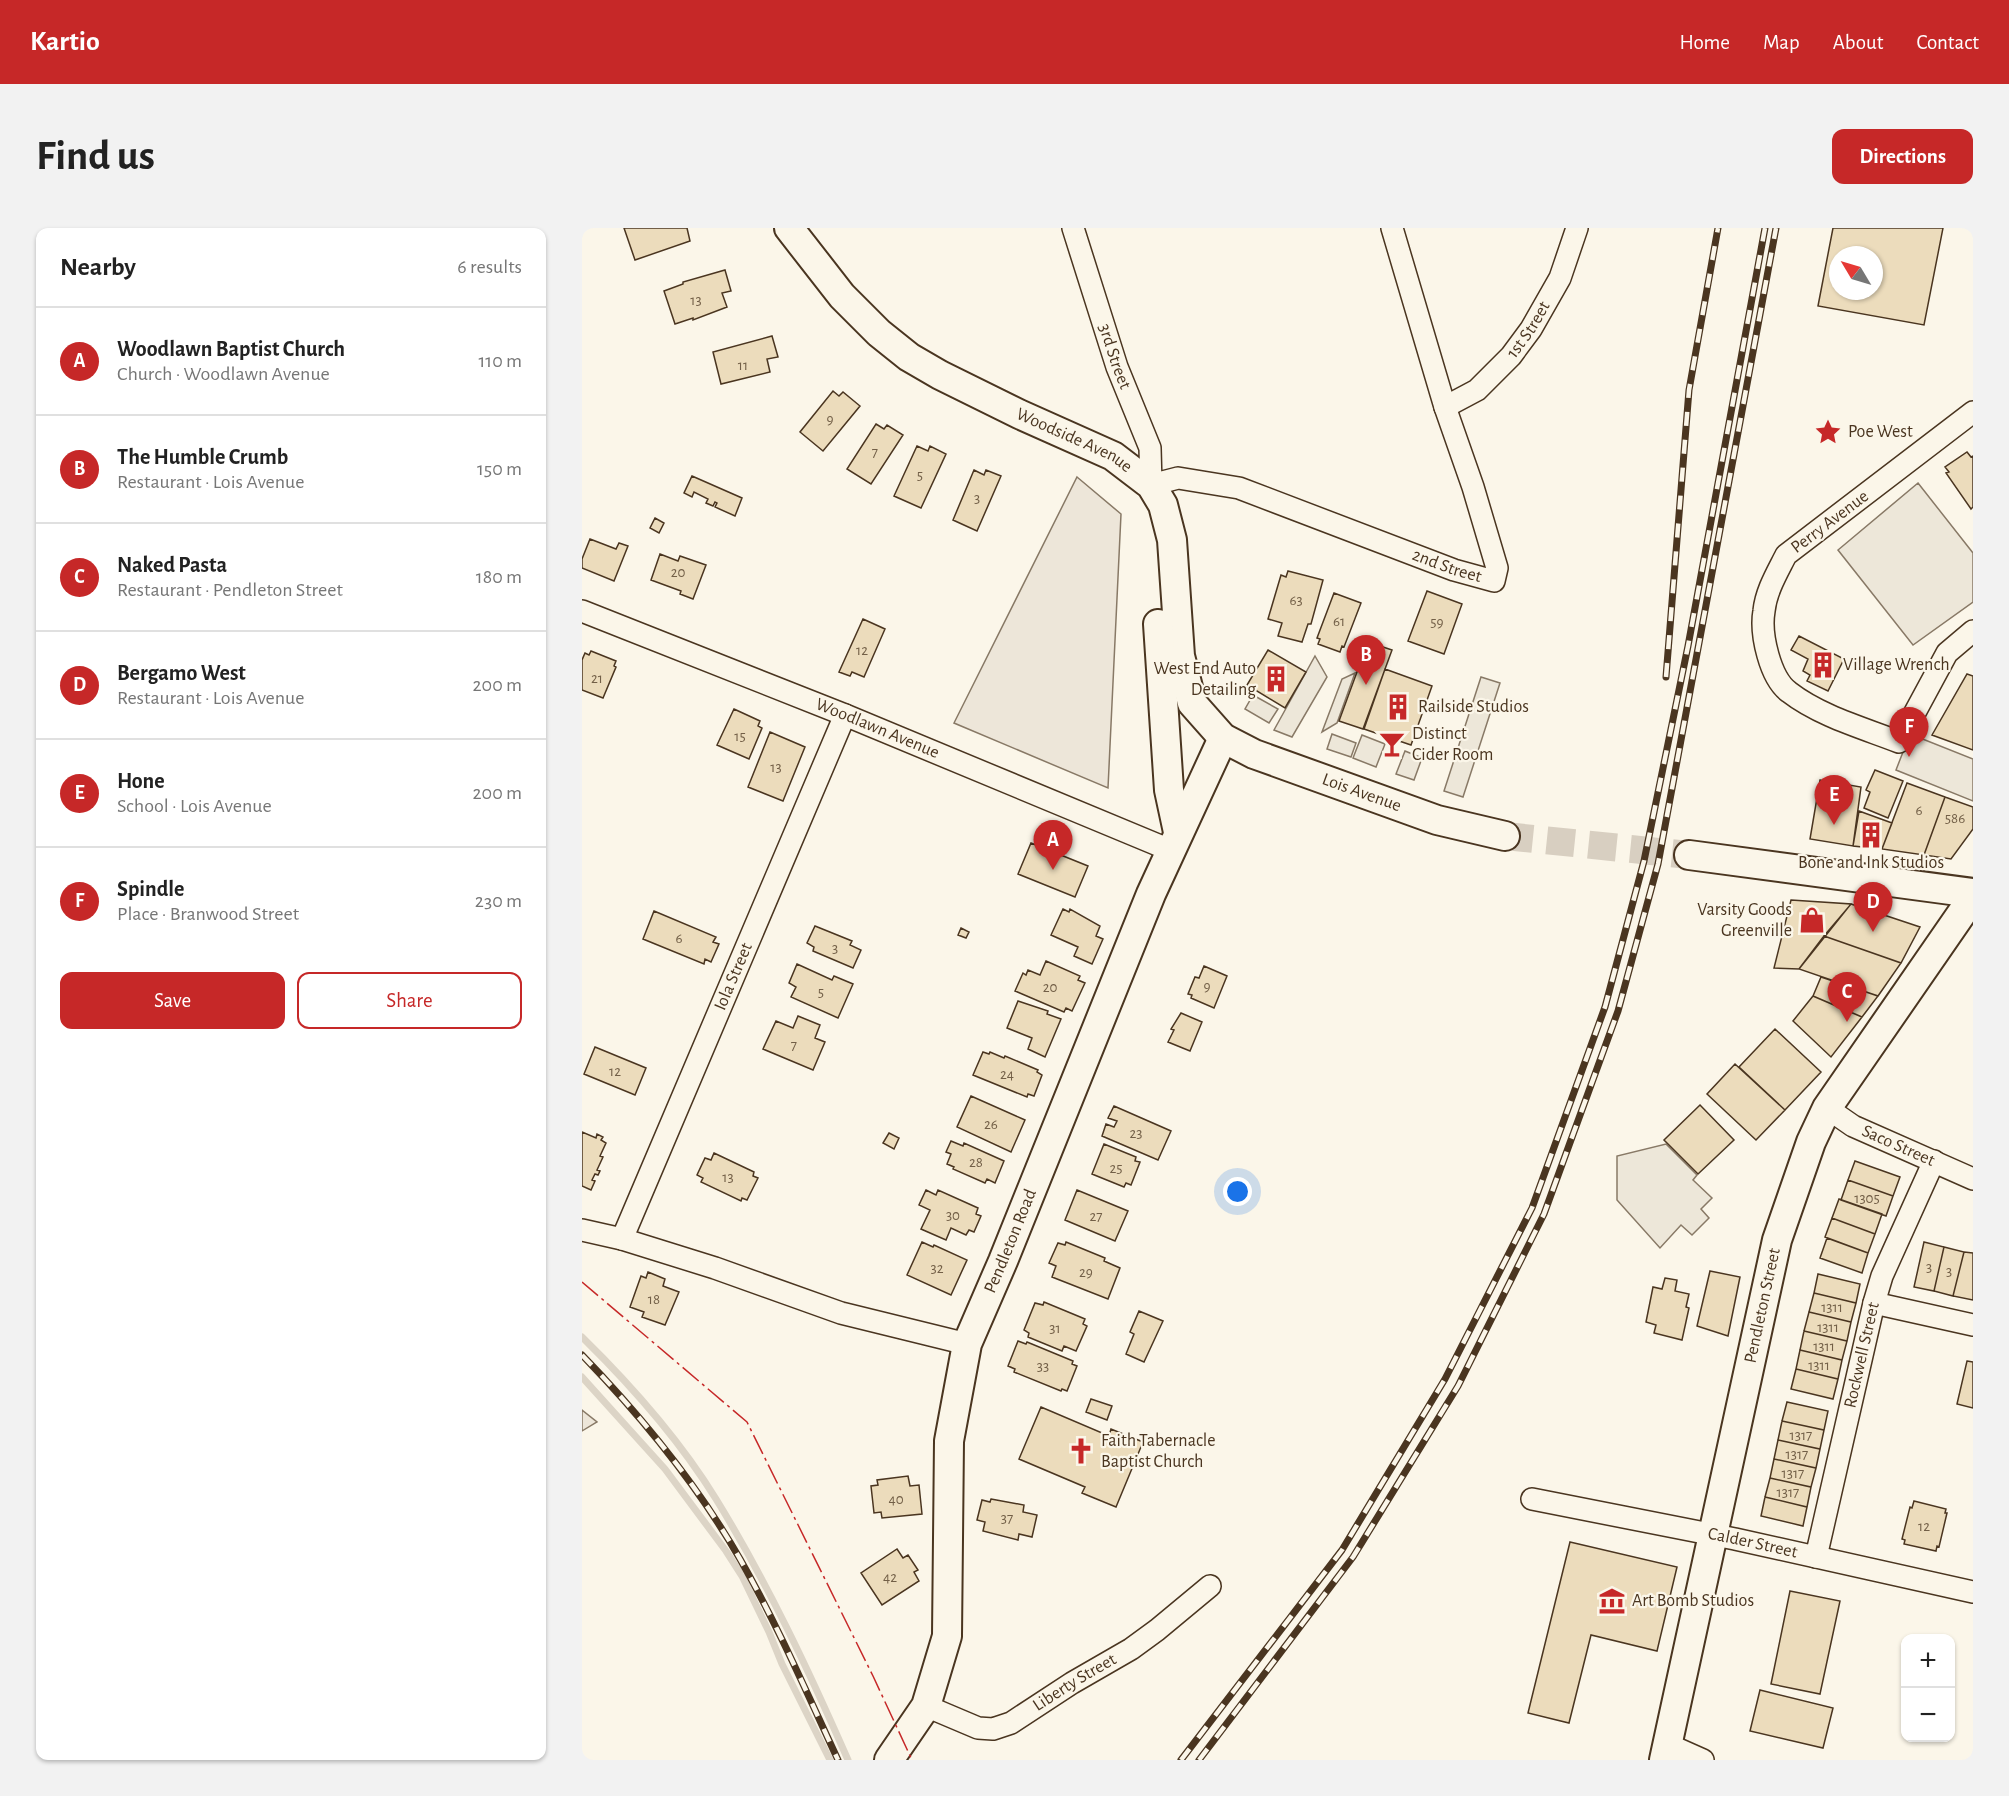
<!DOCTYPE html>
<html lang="en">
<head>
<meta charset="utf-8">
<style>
	body { margin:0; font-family:"Alegreya Sans",sans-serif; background:#f2f2f2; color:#222 }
	.controls { position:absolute; right:18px; bottom:18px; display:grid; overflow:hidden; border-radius:12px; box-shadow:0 2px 4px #0004 }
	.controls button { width:54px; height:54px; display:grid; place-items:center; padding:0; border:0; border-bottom:2px solid #e0e0e0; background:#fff; color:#222; font:30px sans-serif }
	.compass { position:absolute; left:1247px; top:18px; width:54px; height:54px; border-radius:50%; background:#fff; box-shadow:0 2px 4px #0004; rotate:308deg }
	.you { position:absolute; left:656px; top:964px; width:21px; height:21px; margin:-15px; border:4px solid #fff; border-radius:50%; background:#1a73e8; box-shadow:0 0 0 9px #1a73e833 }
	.badge { display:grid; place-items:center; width:39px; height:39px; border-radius:50%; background:#c62828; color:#fff; font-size:20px; font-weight:700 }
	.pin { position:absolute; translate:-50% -50px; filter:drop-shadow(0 2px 3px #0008) }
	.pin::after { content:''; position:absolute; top:32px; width:21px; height:18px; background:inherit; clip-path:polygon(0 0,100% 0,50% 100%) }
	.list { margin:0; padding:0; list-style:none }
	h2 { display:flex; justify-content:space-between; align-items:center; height:78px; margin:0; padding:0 24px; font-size:26px }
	h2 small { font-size:20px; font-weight:400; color:#767676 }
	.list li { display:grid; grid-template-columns:39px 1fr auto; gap:18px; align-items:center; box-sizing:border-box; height:108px; padding:0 24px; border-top:2px solid #e0e0e0 }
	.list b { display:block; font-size:22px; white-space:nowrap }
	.list p { margin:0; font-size:20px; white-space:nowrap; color:#767676 }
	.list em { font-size:20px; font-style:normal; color:#767676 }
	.actions { display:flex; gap:12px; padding:18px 24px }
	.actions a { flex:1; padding:14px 0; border:2px solid #c62828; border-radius:12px; text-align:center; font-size:21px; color:#c62828 }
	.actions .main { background:#c62828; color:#fff }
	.map { position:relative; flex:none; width:1391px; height:1532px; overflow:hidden; border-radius:12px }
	header { display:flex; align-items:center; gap:36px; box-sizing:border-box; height:84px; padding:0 30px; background:#c62828; color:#fff }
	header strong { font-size:28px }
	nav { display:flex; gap:33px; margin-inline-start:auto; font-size:21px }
	.intro { display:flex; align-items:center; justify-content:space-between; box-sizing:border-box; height:144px; padding:0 36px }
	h1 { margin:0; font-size:42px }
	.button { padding:15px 27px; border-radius:12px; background:#c62828; color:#fff; font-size:21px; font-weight:700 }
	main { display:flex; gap:36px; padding:0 36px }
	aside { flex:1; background:#fff; border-radius:12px; box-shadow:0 2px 4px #0004 }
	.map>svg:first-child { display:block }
</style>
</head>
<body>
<header>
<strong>Kartio</strong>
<nav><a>Home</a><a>Map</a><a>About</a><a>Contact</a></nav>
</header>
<div class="intro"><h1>Find us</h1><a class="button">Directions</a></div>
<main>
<aside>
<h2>Nearby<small>6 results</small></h2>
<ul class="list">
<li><span class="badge">A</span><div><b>Woodlawn Baptist Church</b><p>Church · Woodlawn Avenue</p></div><em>110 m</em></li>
<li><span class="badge">B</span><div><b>The Humble Crumb</b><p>Restaurant · Lois Avenue</p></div><em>150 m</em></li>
<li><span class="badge">C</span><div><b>Naked Pasta</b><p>Restaurant · Pendleton Street</p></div><em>180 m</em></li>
<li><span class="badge">D</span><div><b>Bergamo West</b><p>Restaurant · Lois Avenue</p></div><em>200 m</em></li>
<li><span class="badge">E</span><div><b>Hone</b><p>School · Lois Avenue</p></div><em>200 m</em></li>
<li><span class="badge">F</span><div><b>Spindle</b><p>Place · Branwood Street</p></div><em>230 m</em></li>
</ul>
<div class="actions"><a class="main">Save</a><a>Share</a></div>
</aside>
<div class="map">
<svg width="1391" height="1532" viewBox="0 0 1391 1532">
	<rect width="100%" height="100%" fill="#fbf6e9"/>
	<path fill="#ede6d9" stroke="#887966" stroke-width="1.5" d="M495,249L539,286L526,560L372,495Z
		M0,1182L15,1194L0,1203Z"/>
	<path fill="#ede7d9" stroke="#887966" stroke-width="1.5" d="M1336,255L1391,325V374L1331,417L1256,322Z
		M733,428L745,449L710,509L692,502Z
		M773,445L755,495L740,504L760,451Z
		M899,449L918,455L881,569L862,563Z
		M671,467L696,481L687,495L663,481Z
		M750,506L774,515L769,529L745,521Z
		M1328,506L1391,531V573L1314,542Z
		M780,507L803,516L794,539L771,530Z
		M823,523L840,530L832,552L814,546Z
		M1084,916L1115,947L1111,952L1130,970L1119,981L1127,990L1110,1007L1099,997L1078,1020L1035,972V928Z"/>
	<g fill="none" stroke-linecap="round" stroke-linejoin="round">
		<path stroke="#dcd4c6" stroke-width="7" d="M0,1109C50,1158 97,1211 134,1271C185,1354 227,1443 266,1532
			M0,1149L83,1241L144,1323L160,1348L187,1404L200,1436L248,1532"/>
	</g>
	<path fill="#ecdcbc" stroke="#4a3520" stroke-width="1.5" fill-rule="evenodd" d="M42,0H105L108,13L53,32Z
		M1251,0H1361L1342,97L1236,78ZM1256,27H1292V63H1256Z
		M143,42L149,63L140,65L145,79L111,92V90L93,96L82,63L101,56V54Z
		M190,108L196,129L185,131L188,144L139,156L131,124Z
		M251,163L257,168L261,164L278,178L241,223L218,204Z
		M294,196L302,201L305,197L321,207L289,256L265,241Z
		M335,218L346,223L348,218L364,226L339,280L312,268Z
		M1385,224L1389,229L1391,228V279L1389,281L1364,245L1367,244L1363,239Z
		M392,242L402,247L404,242L419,248L395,303L371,292Z
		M110,248L160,270L153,288L133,279L135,275L133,274L131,278L124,275L126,271L112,264L110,269L102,265Z
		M73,290L82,295L77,305L68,300Z
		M8,311L34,321L37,315L46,318L32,353L0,340V331Z
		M78,326L96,333L98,328L124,337L111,371L98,366L99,363L69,352Z
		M706,343L741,352L729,396H726L720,414L696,408L700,395L686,391L699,347L704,349Z
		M845,363L880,376L862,426L826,413Z
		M752,365L779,375L762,419L760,418L758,424L736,416L738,411L735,410Z
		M281,391L303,401L282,449L270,444L268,448L257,444Z
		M1217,408L1262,431L1246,463L1225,453L1228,447L1221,443L1226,431L1209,422Z
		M786,414L810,422L781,501L757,493Z
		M686,422L724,444L703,480L665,457Z
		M9,423L34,433L32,438L34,439L21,470L0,462V432L3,425L7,427Z
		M803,441L850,458L829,517L782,501Z
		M1385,446L1391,448V522L1350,507Z
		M152,481L178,493L176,498L180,500L167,531L135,517Z
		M188,504L223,519L201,573L166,559Z
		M1293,542L1321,553L1306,590L1282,580L1288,564L1284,562Z
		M1238,552L1279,559L1271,618L1228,611Z
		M1325,555L1363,569L1342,627L1300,621Z
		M1363,569L1391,579V601L1369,631L1342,627Z
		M1277,583L1310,595L1300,621L1271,618Z
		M449,615L506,638L493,669L436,646Z
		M1209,672L1269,676L1217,741L1192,740Z
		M1269,676L1338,699L1319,735L1242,708Z
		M481,681L487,684L488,681L518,698L514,708L521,711L510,736L492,728L496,719L469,707Z
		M72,683L134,709L131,714L137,716L129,734L123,731L122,736L61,711Z
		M233,698L270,713L268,717L279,722L271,740L231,723L232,719L225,715Z
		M379,700L387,704L384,710L376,707Z
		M1242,708L1319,735L1296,768L1217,741Z
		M464,733L498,748L496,752L503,755L490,783L484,780L482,784L433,763L441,745L444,747L446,742L458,747Z
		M215,736L250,752L252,748L271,756L256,790L209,769L214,759L207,755Z
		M622,738L645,748L632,780L609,770L610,767L606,766L613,749L617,750Z
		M1239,749L1296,768L1280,789L1231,768Z
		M1231,768L1280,789L1249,829L1211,793Z
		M436,773L466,783L465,786L479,791L463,829L446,821L450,810L425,800Z
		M599,785L620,794L608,823L586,814L592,802L589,801Z
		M216,788L238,797L233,810L243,814L231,842L181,821L194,793L211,800Z
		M1193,801L1239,844L1203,882L1157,839Z
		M13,819L64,840L53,867L2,846Z
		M401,824L407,826L408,824L422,830L423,828L456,842L455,844L460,847L452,868L446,866L445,869L391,847Z
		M1153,836L1203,882L1174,912L1125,866Z
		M389,868L443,892L429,924L375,899Z
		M1118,877L1152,912L1116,946L1082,912Z
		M532,878L589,903L576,932L520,908L524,896L532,899L535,893L526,890Z
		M0,904L14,910L15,906L21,909L19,912L24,915L18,928L21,929L15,942L18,943L16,947L13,946L10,952L13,953L9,962L0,958Z
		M307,905L317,910L312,921L301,915Z
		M369,913L381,918L382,915L422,933L413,955L405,951L403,955L371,941L372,939L365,936L369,926L364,924Z
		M522,916L554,929L553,933L558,934L549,957L544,955L542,959L510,946Z
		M132,925L172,944L171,948L176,950L165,972L160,970L159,973L119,954L121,950L115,947L123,930L129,932Z
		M1273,933L1318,949L1311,968L1266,952Z
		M1266,952L1311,968L1304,988L1259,972Z
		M344,962L354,967L356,962L396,980L394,986L399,988L392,1004L387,1002L384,1007L369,1000L364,1012L339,1001L348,982L337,977Z
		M495,962L546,983L533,1013L483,992Z
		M1257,971L1300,986L1293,1006L1250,990Z
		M1250,990L1293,1006L1286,1025L1243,1009Z
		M1245,1010L1286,1025L1280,1045L1238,1030Z
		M340,1014L351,1019L352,1017L385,1032L369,1067L325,1047Z
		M484,1014L523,1030L522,1033L538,1040L526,1071L470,1049L474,1038L467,1035L476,1015L483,1017Z
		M1342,1014L1362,1019L1352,1063L1332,1059Z
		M1362,1019L1382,1024L1371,1068L1352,1063Z
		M1382,1024L1391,1025V1072L1371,1068Z
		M1128,1043L1158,1049L1146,1108L1115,1098Z
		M66,1044L83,1051L81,1058L97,1064L83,1097L60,1089L62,1084L48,1079L59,1048L64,1050Z
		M1236,1046L1278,1056L1274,1075L1232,1065Z
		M1083,1050L1095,1052L1093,1063L1107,1066L1104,1079L1107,1080L1100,1112L1072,1105L1074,1097L1064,1094L1071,1059L1080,1061Z
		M1232,1065L1274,1075L1269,1094L1227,1084Z
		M462,1074L503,1091L501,1096L505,1098L494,1123L482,1118L480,1123L446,1109L447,1105L442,1102L453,1075L461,1077Z
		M557,1083L581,1093L562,1134L544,1126L552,1106L548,1104Z
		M1227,1084L1269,1094L1265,1113L1222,1103Z
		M1222,1103L1265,1113L1260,1132L1218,1122Z
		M436,1113L444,1116L445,1114L491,1133L490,1136L495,1138L485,1163L480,1161L479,1163L432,1144L433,1141L426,1138Z
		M1218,1122L1260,1132L1256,1151L1214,1141Z
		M1385,1133L1391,1134V1180L1375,1176Z
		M1214,1141L1256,1151L1251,1171L1209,1161Z
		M509,1171L530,1178L525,1192L504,1184Z
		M1205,1174L1246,1183L1242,1202L1200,1193Z
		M459,1179L527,1208L529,1201L561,1214L534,1279L500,1265L503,1259L437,1231Z
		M1200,1193L1242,1202L1238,1221L1196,1212Z
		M1196,1212L1238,1221L1234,1240L1192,1231Z
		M1192,1231L1234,1240L1229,1259L1188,1250Z
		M326,1248L328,1258L337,1257L340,1286L300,1290L299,1284L292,1285L289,1258L296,1257L295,1252Z
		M1188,1250L1229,1259L1225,1279L1183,1269Z
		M1183,1269L1225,1279L1221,1298L1179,1288Z
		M409,1271L442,1277L441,1284L455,1287L450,1309L437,1306L436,1312L401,1303L403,1294L395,1292L400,1272L408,1274Z
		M1332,1273L1364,1281L1363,1285H1365L1357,1319L1355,1318L1354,1323L1322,1316L1323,1312L1320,1311L1328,1279L1330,1280Z
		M988,1314L1095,1339L1075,1423L1009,1407L987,1495L946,1485Z
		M315,1321L321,1330L326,1327L336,1342L332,1344L337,1353L300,1377L279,1345Z
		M1208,1363L1258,1373L1238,1466L1189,1456Z
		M1178,1462L1251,1480L1241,1520L1168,1503Z"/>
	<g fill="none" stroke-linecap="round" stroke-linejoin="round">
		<path stroke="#d8cfc1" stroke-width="28" stroke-dasharray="28 14" stroke-linecap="butt" d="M923,608L1107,627"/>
		<g stroke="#4a3520" stroke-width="24">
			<g id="street">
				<path id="s1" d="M491,0L535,139L568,220L569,257L596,250L657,260L872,342L912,353L915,340L891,259L863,179L810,0"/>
				<path id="s2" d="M863,179L895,162L929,128L949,101L978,50L995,0"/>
				<path d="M1391,184L1204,327C1195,345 1184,363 1182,383C1178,406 1188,450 1207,464C1238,488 1281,500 1317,514L1365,425L1391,403"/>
				<path id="s3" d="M0,383L263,487L588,622"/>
				<path id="s4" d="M1245,880L1271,898L1391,951"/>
				<path d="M0,1002L40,1011L133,1040L259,1085L385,1116"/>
				<path id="s5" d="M40,1011L263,487"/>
				<path d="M1292,1075L1391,1097"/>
				<path id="s6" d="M950,1271L1153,1311L1391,1364"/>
				<path id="s7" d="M1234,1329L1292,1075L1300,1048L1352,933"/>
				<path id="s8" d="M344,1478L396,1500L411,1501L429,1495L490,1455L549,1421L575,1402L628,1358"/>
				<path d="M1085,1516L1121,1532"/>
			</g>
		</g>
		<g stroke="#4a3520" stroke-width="32">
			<g id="secondary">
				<path id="s9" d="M207,0L260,68L297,105L327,129L358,147L437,186L531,228L569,257L581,277L590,312L598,428L610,475L641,510L672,526L855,592L923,608"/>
				<path d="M576,396L587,562L596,604"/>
				<path d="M1107,627L1391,665"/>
				<path id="s10" d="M307,1532L344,1478L365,1408L367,1213L385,1116L421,1033L569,666L641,510"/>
				<path id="s11" d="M1082,1532L1195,1012L1229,914L1245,880L1391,669"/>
			</g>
		</g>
		<use href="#street" stroke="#fbf6e9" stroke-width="21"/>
		<use href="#secondary" stroke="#fbf6e9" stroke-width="28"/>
		<g stroke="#4a3520" stroke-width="7">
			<path id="rail" d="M1084,449L1107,162L1136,0
				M0,1127C60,1189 115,1256 158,1331C195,1396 225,1465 256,1532
				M599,1532L760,1322L863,1151L950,980L1023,779L1062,633L1106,418L1183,0
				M617,1532L771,1329L876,1158L962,986L1036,783L1076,636L1194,0"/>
		</g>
		<use href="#rail" stroke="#fbf6e9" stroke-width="4.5" stroke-dasharray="14" stroke-linecap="butt"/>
		<path stroke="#c62828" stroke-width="1.5" stroke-dasharray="21 4.5 3 4.5" stroke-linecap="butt" d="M0,1054L165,1194L291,1448L330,1532"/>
	</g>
	<defs>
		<g id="sight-bare" transform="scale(2.07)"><path d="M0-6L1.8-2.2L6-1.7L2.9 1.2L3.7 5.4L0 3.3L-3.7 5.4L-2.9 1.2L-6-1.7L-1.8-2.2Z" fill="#c62828" stroke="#fbf6e9" stroke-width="2.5" paint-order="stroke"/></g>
		<g id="building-bare" transform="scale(2.07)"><path d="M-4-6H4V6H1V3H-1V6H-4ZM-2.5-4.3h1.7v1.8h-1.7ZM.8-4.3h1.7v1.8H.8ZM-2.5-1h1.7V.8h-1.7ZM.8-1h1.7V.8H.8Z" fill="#c62828" stroke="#fbf6e9" stroke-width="2.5" paint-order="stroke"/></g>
		<g id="bar-bare" transform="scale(2.07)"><path d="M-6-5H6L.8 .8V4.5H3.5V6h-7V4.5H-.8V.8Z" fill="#c62828" stroke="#fbf6e9" stroke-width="2.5" paint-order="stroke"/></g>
		<g id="shop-bare" transform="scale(2.07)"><path d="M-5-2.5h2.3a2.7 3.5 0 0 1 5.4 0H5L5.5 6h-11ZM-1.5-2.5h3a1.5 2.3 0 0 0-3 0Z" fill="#c62828" stroke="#fbf6e9" stroke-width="2.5" paint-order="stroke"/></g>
		<g id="church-bare" transform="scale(2.07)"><path d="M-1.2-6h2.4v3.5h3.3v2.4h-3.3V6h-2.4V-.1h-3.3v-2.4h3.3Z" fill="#c62828" stroke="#fbf6e9" stroke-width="2.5" paint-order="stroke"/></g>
		<g id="museum-bare" transform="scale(2.07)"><path d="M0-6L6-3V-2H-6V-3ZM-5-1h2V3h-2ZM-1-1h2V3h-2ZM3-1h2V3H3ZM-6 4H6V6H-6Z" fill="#c62828" stroke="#fbf6e9" stroke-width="2.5" paint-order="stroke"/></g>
	</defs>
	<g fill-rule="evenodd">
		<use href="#sight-bare" x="1246" y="204"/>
		<use href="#building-bare" x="1241" y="437"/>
		<use href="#building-bare" x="694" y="451"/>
		<use href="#building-bare" x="816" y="479"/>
		<use href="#bar-bare" x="810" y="516"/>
		<use href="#building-bare" x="1289" y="607"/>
		<use href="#shop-bare" x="1230" y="692"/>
		<use href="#church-bare" x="499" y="1223"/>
		<use href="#museum-bare" x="1030" y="1373"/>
	</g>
	<g text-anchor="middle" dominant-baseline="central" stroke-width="4.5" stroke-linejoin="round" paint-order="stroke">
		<g font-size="15" fill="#725f47">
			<text x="114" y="72">13</text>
			<text x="161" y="137">11</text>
			<text x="248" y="191">9</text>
			<text x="293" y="224">7</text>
			<text x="338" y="247">5</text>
			<text x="395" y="270">3</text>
			<text x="96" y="344">20</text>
			<text x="714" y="372">63</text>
			<text x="757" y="393">61</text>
			<text x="855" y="394">59</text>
			<text x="280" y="422">12</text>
			<text x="15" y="450">21</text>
			<text x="158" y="508">15</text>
			<text x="194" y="539">13</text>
			<text x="1337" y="582">6</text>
			<text x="1373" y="590">586</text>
			<text x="97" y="710">6</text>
			<text x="253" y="720">3</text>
			<text x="625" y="758">9</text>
			<text x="468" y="759">20</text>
			<text x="239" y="764">5</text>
			<text x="212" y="817">7</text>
			<text x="33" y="843">12</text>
			<text x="425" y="846">24</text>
			<text x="409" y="896">26</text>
			<text x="554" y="905">23</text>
			<text x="394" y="934">28</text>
			<text x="534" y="940">25</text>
			<text x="146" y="949">13</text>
			<text x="1285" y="970">1305</text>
			<text x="371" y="987">30</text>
			<text x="514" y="988">27</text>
			<text x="1347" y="1039">3</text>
			<text x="355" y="1040">32</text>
			<text x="1367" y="1043">3</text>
			<text x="504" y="1044">29</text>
			<text x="72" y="1071">18</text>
			<text x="1250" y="1079">1311</text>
			<text x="1246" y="1099">1311</text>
			<text x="473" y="1100">31</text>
			<text x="1242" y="1118">1311</text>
			<text x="1237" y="1137">1311</text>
			<text x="461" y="1138">33</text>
			<text x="1219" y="1207">1317</text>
			<text x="1215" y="1226">1317</text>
			<text x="1211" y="1245">1317</text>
			<text x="1206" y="1264">1317</text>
			<text x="314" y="1271">40</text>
			<text x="425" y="1290">37</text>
			<text x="1342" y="1298">12</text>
			<text x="308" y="1349">42</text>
		</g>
		<g font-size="18" fill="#4a3520" stroke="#fbf6e9">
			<text stroke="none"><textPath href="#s2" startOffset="116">1st Street</textPath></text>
			<text stroke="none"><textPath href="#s1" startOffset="135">3rd Street</textPath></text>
			<text stroke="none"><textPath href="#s9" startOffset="362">Woodside Avenue</textPath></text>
			<text transform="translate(1248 294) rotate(-37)">Perry Avenue</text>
			<text stroke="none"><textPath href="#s1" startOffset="582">2nd Street</textPath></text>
			<text stroke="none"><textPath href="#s3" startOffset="318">Woodlawn Avenue</textPath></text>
			<text stroke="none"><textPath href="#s9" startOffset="872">Lois Avenue</textPath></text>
			<text stroke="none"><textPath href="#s5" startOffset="285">Iola Street</textPath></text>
			<text stroke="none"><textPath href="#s4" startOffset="81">Saco Street</textPath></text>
			<text stroke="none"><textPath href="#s10" startOffset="544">Pendleton Road</textPath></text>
			<text stroke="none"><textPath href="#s11" startOffset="465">Pendleton Street</textPath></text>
			<text stroke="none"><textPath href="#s7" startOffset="207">Rockwell Street</textPath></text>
			<text stroke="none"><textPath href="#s6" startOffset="225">Calder Street</textPath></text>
			<text stroke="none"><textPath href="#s8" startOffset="166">Liberty Street</textPath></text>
		</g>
		<g font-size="18" fill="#4a3520" stroke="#fbf6e9" text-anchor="start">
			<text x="1266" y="204">Poe West</text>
			<text x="1261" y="437">Village Wrench</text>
			<text x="674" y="441" text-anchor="end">West End Auto<tspan x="674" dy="21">Detailing</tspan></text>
			<text x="836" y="479">Railside Studios</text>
			<text x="830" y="506">Distinct<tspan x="830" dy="21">Cider Room</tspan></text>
			<text x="1289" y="635" text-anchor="middle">Bone and Ink Studios</text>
			<text x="1210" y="682" text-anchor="end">Varsity Goods<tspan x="1210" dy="21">Greenville</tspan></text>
			<text x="519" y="1213">Faith Tabernacle<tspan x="519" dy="21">Baptist Church</tspan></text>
			<text x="1050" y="1373">Art Bomb Studios</text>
		</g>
	</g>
</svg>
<div class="controls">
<button>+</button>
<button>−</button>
</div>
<svg class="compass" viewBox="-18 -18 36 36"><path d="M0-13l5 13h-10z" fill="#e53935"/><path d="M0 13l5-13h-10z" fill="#767676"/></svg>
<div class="you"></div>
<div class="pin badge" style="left:471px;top:642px">A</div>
<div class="pin badge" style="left:784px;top:457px">B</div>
<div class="pin badge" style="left:1265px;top:794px">C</div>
<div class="pin badge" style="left:1291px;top:704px">D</div>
<div class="pin badge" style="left:1252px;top:597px">E</div>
<div class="pin badge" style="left:1327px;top:529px">F</div>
</div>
</main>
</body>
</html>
